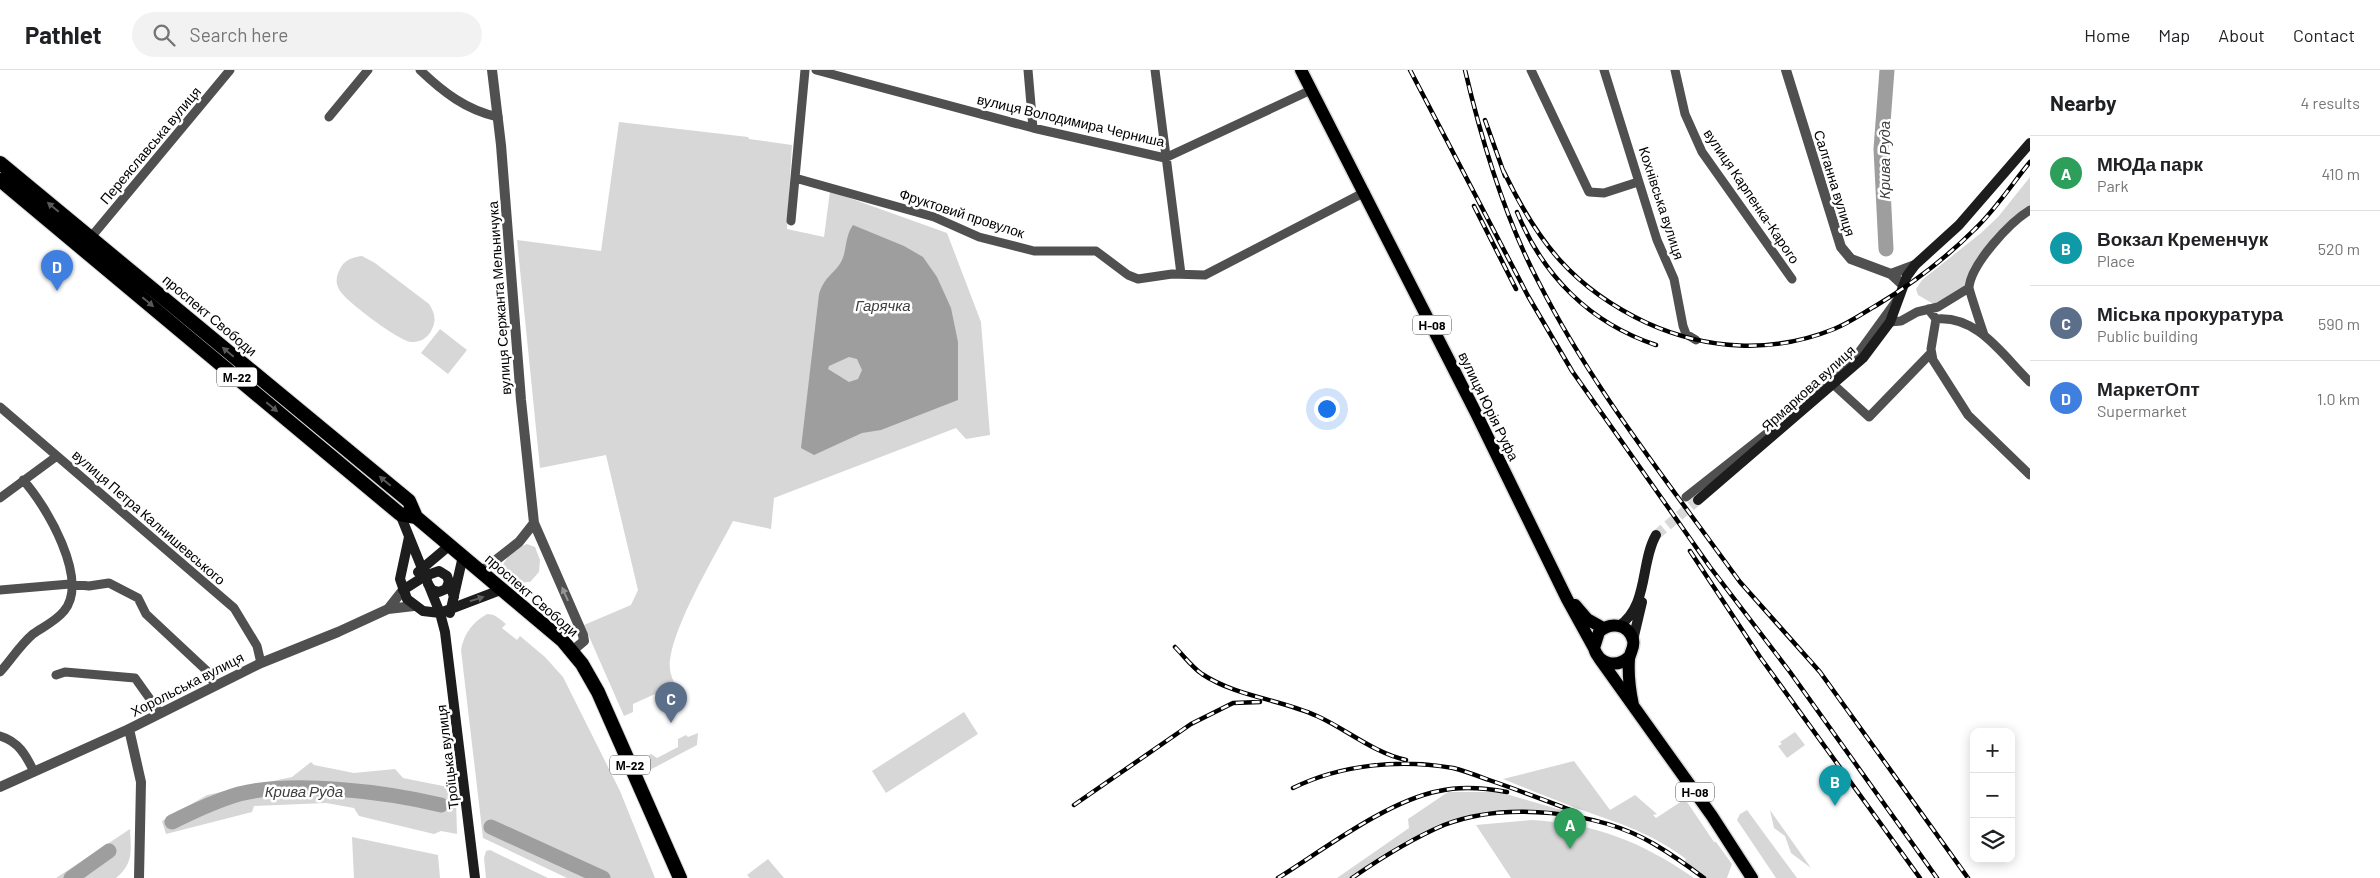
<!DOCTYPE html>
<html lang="en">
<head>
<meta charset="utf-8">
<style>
	body { margin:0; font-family:Barlow,sans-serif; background:#f2f2f2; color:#202124 }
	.controls { position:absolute; right:15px; bottom:15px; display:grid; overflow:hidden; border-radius:10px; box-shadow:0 2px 12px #0003 }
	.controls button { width:45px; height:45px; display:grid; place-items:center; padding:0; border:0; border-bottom:1px solid #e0e0e0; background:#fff; color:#202124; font:25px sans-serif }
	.you { position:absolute; left:1326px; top:338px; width:18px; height:18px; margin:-12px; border:4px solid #fff; border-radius:50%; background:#1a73e8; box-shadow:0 0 0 8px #1a73e833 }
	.badge { display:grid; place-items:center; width:32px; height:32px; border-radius:50%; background:#1a73e8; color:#fff; font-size:16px; font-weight:700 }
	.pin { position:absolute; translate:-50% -41px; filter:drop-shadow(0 1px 2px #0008) }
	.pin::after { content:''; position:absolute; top:26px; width:18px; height:15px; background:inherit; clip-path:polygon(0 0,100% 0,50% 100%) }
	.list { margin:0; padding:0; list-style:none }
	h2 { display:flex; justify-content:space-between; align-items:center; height:65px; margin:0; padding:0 20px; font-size:21px }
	h2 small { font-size:16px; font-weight:400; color:#757577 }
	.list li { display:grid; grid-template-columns:32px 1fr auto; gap:15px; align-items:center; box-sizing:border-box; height:75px; padding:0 20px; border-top:1px solid #e0e0e0 }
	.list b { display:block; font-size:19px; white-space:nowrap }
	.list p { margin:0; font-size:16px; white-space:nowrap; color:#757577 }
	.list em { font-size:16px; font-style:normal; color:#757577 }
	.icon { flex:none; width:28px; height:28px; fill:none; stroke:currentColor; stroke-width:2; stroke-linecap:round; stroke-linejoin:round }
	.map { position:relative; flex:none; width:2030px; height:808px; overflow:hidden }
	header { display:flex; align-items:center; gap:30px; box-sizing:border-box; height:70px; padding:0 25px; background:#fff; border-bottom:1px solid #e0e0e0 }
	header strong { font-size:24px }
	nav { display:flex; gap:28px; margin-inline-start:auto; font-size:18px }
	.search { width:350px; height:45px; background:#f2f2f2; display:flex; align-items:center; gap:12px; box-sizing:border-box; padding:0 18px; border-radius:28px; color:#757577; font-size:19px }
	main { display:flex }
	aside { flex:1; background:#fff }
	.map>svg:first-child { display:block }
</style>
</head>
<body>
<header>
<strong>Pathlet</strong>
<div class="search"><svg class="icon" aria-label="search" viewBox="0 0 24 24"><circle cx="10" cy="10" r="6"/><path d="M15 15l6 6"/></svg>Search here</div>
<nav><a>Home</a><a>Map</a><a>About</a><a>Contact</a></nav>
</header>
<main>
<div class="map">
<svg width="2030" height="808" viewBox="0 0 2030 808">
	<rect width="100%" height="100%" fill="#fff"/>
	<path fill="#d7d7d7" d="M619,52L748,67L749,69L792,75L787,159L824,167L830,121L947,163L981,252L990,365L966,369L956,358L774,428L771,459L733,451C718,481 661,574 671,604C672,610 677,616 679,621L661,630L655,624L633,634V642L624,646L584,555L631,535L638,520L606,385L540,398L517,170L601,181Z
		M2030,107V138L2001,165L1966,218L1937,236L1918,225L1916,219L1922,210L1981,163L1998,147Z
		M362,186L375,193L429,234C434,242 437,249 432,259C429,267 420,273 411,272C399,271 347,232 340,221C335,214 336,206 340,199C344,190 353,187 362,186Z
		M440,259L467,280L448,304L421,283Z
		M527,474L535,477L540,490L539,502L530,512L513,513L502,504C500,490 515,479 527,474Z
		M487,544C495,544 500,549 506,554L502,558L517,570L520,566L545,587L563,607L620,721L655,808H567L483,768L461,580C464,563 473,552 487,544Z
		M964,642L978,664L886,723L872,701Z
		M1795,662L1805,675L1787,688L1778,676L1782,674L1780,672Z
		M698,663L697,675L648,701L643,688L651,684L657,688L678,677V669L686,665L688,667Z
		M1574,691L1610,740L1635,725L1657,744L1653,745L1656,748L1685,729L1714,772H1716L1732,794L1727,808H1707L1684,792L1686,789C1655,766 1628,756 1593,744C1562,733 1533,721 1503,709Z
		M311,692L314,695L354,703L395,699L403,708L453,718L456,729L457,764L441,761L434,764L359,746L354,738L326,733L254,736L252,742L166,764L162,751L207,725L292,707Z
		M1448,722H1499L1568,742L1513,741L1451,751L1400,774L1352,808H1337L1409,758L1408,749Z
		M1747,740L1797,808H1776L1737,750L1740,744Z
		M1770,740L1811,798L1791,783L1785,766L1774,758Z
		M1531,750C1595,753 1642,772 1694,808H1511L1476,755Z
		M130,759C131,780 134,793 116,808H56Z
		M352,767L438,785L440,808H354Z
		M490,780L548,808H486L484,788L486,781Z
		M768,789L784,808H750L747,805Z"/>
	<path fill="#9e9e9e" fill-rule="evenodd" d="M853,155L904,176L923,187L937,207L951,238L958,272V330L881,360L862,363L814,385L801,378L819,224C825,205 836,203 842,190C847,179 845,166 853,155ZM849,287L857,289L862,300L858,309L849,312L828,299L829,296Z"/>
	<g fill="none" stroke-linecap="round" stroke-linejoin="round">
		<path stroke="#9e9e9e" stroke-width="15" d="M1886,179L1881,79L1887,0
			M172,752C194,741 215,731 239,724C293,710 387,722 441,735
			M491,757L603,808
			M71,808L109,781"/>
		<path stroke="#d9d9d9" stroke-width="10" stroke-dasharray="10 5" stroke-linecap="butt" d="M1656,465L1698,430"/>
		<g stroke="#dbdbdb" stroke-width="15">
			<path id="primary" d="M1301,0L1476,343L1567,529L1594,578
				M1575,535L1587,549L1603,558
				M1629,587C1617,598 1599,595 1594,578L1599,562C1610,552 1628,553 1633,570C1635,577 1630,582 1629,589C1628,603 1630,621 1633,635
				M1599,588L1712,746L1752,808"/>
		</g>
		<g stroke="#dbdbdb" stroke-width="16">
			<path id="trunk" d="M0,93L409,431L416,447L563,571L582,594L598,622L680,808
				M0,110L400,444L416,447"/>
		</g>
		<path stroke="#505050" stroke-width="9" d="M420,0C443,22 466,40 498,47
			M816,0L1033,58L1165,88L1311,20
			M1028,0L1033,58
			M1155,0L1181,204
			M1531,0L1589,122L1604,123L1638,112
			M1604,0L1657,170L1674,209L1683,256L1686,264L1696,270
			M1675,0L1685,44L1702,82L1792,209
			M329,47L368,0
			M795,108L934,147L979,167L1034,181H1096L1128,205L1138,209L1172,204L1205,205L1365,122
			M791,151L805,0
			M87,172L230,0
			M1928,239L1936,249L1931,279L1933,290L1968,345L2030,405
			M1936,249C1978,245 2003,286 2030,312
			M1890,252L1901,251L1917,242L1938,237L1969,218
			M1984,265C1982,259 1969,220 1969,217C1972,193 2010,152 2030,140
			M1834,315L1869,347L1931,283
			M0,337L234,538L257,576L261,593
			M1686,427L1766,364L1860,281L1897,230
			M0,428L57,386
			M0,520L70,514L89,516L109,513L138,528L146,544L207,601L215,615
			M0,602C11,590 20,575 33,564C43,557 56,551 64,541C90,510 46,435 23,410
			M56,605L65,602L135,608L160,643
			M0,666C18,671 26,685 34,702"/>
		<path stroke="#505050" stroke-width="10" d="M492,0L501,75L521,330L534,453L583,565L584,571L572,581
			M1786,0L1841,177L1851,189L1891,204L1903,215
			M1891,204L1915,195
			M482,501L519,472L534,453
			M388,539L403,520
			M129,659L141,712L139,808
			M0,717L129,659L261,593L338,562L388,539L414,536"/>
		<path stroke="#1d1d1d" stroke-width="10" d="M1698,430L1863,288L1890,252L1907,206L1915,195L1959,155L2030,73
			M400,444L440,543L445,562L475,808
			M409,467L400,509L407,529L423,541L440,543L503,519
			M418,502L450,475
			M428,514L432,520L439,522L446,519L449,512
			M403,520L425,506L439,501L447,506L454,527
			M450,543L463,486
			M1619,556C1649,535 1640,493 1656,465
			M1633,570L1642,532"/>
		<use href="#primary" stroke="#000" stroke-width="12"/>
		<use href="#trunk" stroke="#000" stroke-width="14"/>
		<g stroke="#000" stroke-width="4.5">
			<path id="rail" d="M1410,0L1528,226L1572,301L1710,497L1790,602L1937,808
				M1465,0C1481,68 1505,148 1538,211C1587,308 1654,394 1718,482L1740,512L1820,602L1968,808
				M1485,50L1505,106
				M1503,100C1538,173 1573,218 1647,253C1707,280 1772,284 1834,259C1849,253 1863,243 1877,235C1912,214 1946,188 1975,159C1996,139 2012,114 2030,92
				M1474,136L1516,219
				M1517,142C1543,206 1590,253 1656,275
				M1690,481L1760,587L1920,808
				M1175,577C1183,585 1192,597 1202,604C1237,627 1280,629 1317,646C1346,659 1374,683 1406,690
				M1293,718C1342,694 1400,689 1453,698C1465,701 1478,706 1489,710C1518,720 1547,731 1576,742
				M1074,735L1191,654L1233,633L1260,632
				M1278,808C1323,780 1387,731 1439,721C1460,716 1486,718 1507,722
				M1352,808C1381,788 1411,769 1444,755C1505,731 1598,741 1654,774C1671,784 1688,796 1704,808"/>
		</g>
		<use href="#rail" stroke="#fff" stroke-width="2.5" stroke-dasharray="8" stroke-linecap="butt"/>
	</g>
	<defs><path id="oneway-solid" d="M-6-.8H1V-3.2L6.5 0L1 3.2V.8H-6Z" transform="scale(1.25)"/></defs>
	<g fill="#595959">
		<use href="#oneway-solid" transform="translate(53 137) rotate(-140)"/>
		<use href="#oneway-solid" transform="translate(148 232) rotate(40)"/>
		<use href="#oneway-solid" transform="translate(228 282) rotate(-140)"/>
		<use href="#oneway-solid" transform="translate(272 337) rotate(40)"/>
		<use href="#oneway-solid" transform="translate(385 411) rotate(-140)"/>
	</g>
	<use fill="#969696" href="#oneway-solid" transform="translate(565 524) rotate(-114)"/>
	<use fill="#616161" href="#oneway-solid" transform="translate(477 529) rotate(-18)"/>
	<g text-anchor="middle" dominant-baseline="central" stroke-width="5" stroke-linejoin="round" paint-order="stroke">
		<g fill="#fff" stroke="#4c4c4c" stroke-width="1">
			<rect x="1413" y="245.5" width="38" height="19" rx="4"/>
			<rect x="217" y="297.5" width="40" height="19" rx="4"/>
			<rect x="610" y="685.5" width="40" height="19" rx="4"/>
			<rect x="1676" y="712.5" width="38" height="19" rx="4"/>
		</g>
		<g font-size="12" font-weight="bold" fill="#000">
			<text x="1432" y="255">Н-08</text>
			<text x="237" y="307">М-22</text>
			<text x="630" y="695">М-22</text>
			<text x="1695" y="722">Н-08</text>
		</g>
		<g font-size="14" fill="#000" stroke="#fff">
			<text transform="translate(1071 50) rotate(13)">вулиця Володимира Черниша</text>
			<text transform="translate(150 75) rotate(-50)">Переяславська вулиця</text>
			<text transform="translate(1835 113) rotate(73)">Салганна вулиця</text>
			<text transform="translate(1752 126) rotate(56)">вулиця Карпенка-Карого</text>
			<text transform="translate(1662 133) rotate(72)">Кохнівська вулиця</text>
			<text transform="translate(962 143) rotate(18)">Фруктовий провулок</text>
			<text transform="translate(499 228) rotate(-94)">вулиця Сержанта Мельничука</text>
			<text transform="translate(210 245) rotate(40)">проспект Свободи</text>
			<text transform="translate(1808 318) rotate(-42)">Ярмаркова вулиця</text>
			<text transform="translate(1489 336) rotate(64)">вулиця Юрія Руфа</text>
			<text transform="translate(149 447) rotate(41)">вулиця Петра Калнишевського</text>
			<text transform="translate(532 525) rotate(41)">проспект Свободи</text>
			<text transform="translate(187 614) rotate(-27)">Хорольська вулиця</text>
			<text transform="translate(447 687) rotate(-97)">Троїцька вулиця</text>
		</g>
		<g font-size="15" font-style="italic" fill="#3f3f3f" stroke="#fff">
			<text transform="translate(1884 90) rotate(-90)">Крива Руда</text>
			<text x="883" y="235">Гарячка</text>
			<text x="304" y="721">Крива Руда</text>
		</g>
	</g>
</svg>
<div class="controls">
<button>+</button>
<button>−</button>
<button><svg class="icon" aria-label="layers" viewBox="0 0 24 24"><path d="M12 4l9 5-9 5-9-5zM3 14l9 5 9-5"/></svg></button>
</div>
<div class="you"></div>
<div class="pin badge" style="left:1570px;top:779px;background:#2e9e5b">A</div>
<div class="pin badge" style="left:1835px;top:736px;background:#0f9aa8">B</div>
<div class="pin badge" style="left:671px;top:653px;background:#5c6f8a">C</div>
<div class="pin badge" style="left:57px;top:221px;background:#3f7fe0">D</div>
</div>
<aside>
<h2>Nearby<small>4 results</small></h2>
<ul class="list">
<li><span class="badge" style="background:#2e9e5b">A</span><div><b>МЮДа парк</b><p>Park</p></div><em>410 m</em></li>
<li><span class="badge" style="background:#0f9aa8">B</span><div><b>Вокзал Кременчук</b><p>Place</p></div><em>520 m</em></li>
<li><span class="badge" style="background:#5c6f8a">C</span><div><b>Міська прокуратура</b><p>Public building</p></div><em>590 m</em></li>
<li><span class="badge" style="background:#3f7fe0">D</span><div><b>МаркетОпт</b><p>Supermarket</p></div><em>1.0 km</em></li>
</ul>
</aside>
</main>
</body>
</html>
